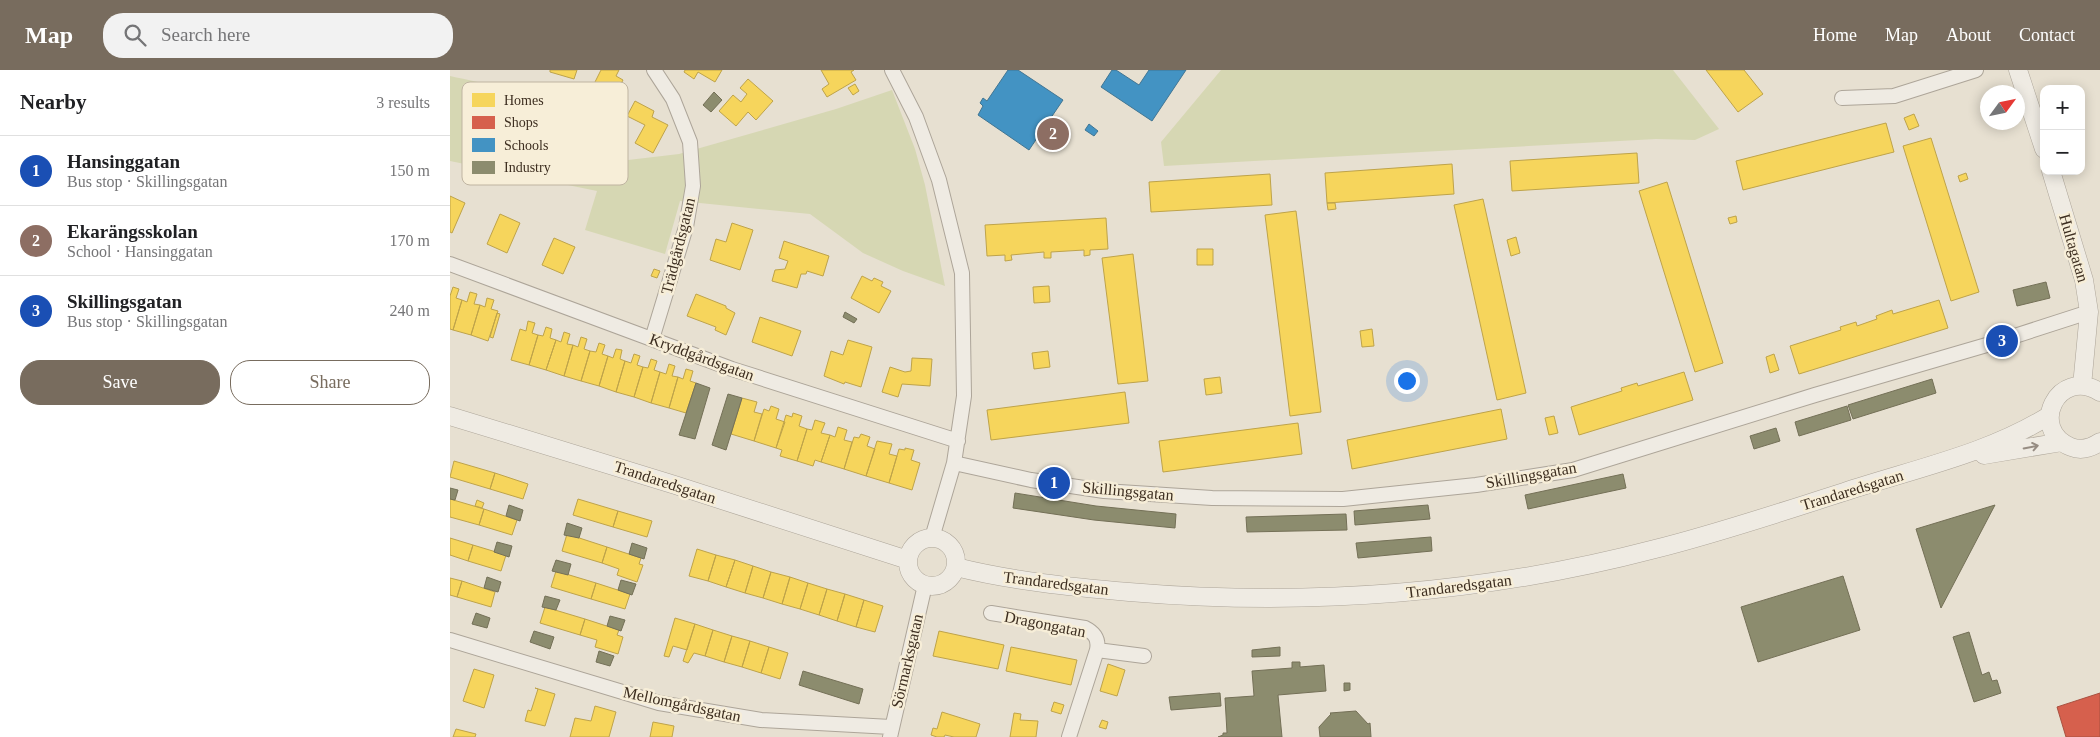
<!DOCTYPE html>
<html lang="en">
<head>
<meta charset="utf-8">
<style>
	body { margin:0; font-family:Georgia,serif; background:#f2f2f2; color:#202124 }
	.controls { position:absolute; right:15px; top:15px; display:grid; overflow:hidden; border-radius:10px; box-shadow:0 2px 12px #0003 }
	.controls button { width:45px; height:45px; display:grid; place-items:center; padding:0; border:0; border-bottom:1px solid #e0e0e0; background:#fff; color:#202124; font:25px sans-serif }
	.compass { position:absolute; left:1530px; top:15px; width:45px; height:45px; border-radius:50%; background:#fff; box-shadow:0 2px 12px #0003; rotate:57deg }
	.you { position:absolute; left:956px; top:310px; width:18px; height:18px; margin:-12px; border:4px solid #fff; border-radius:50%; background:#1a73e8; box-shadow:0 0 0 8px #1a73e833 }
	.badge { display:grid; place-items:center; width:32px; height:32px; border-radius:50%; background:#786c5e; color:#fff; font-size:16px; font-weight:700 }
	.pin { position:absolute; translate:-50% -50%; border:2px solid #fff; box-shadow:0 1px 5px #0006 }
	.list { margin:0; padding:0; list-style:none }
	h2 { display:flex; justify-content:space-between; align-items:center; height:65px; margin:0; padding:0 20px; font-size:21px }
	h2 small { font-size:16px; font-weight:400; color:#757577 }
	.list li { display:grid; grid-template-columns:32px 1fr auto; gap:15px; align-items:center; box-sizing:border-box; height:70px; padding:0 20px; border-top:1px solid #e0e0e0 }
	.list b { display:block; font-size:19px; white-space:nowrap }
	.list p { margin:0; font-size:16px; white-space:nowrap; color:#757577 }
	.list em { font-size:16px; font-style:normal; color:#757577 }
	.actions { display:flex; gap:10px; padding:15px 20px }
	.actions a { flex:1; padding:11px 0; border:1px solid #786c5e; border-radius:20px; text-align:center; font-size:18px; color:#786c5e }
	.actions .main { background:#786c5e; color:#fff }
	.icon { flex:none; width:28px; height:28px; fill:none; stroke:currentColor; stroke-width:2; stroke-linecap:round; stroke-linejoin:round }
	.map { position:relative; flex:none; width:1650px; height:667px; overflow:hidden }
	header { display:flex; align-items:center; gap:30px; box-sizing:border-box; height:70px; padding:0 25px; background:#786c5e; color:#fff }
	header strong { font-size:24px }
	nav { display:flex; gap:28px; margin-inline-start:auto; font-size:18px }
	.search { width:350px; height:45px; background:#f2f2f2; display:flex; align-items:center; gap:12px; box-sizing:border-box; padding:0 18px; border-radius:20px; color:#757577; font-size:19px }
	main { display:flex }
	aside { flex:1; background:#fff }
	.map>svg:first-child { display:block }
</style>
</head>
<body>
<header>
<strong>Map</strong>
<div class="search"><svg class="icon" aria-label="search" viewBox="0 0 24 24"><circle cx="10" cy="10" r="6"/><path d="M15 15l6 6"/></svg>Search here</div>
<nav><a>Home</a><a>Map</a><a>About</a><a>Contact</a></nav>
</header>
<main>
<aside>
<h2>Nearby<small>3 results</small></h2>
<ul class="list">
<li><span class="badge" style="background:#1a4fb4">1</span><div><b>Hansinggatan</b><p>Bus stop · Skillingsgatan</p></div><em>150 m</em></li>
<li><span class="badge" style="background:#8d6e63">2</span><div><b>Ekarängsskolan</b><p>School · Hansinggatan</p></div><em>170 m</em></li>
<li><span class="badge" style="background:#1a4fb4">3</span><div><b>Skillingsgatan</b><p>Bus stop · Skillingsgatan</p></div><em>240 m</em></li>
</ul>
<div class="actions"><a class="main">Save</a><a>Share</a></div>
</aside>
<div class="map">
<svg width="1650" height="667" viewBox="0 0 1650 667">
	<rect width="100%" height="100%" fill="#e7e0d1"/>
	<path fill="#d6d7b3" d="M771,0H1223L1269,59L1245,70L1206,69L714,96L711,72Z
		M0,6C17,10 36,13 52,18C99,33 138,62 178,90L229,84L386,39L442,20L465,79L475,115L495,216L453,201L413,183L360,144L230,131L215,184L135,160L147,121L0,91Z"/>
	<path fill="#f6d55c" stroke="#bea34a" d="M100,0H127L124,9L100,2Z
		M151,0H169L166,6L173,10L158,39L137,28Z
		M235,0H272L265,12L248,2L244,9L234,2Z
		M371,0H404L401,2L406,10L377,27L372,19L379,14Z
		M1256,0H1294L1313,24L1288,42Z
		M298,9L323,31L306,50L298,42L286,56L269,41L283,25L291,32L297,24L290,18Z
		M405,14L409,21L403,25L398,18Z
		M185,31L204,41L202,47L218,55L203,83L185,73L195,55L177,46Z
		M1464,44L1469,56L1459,60L1454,48Z
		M1436,53L1444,82L1293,120L1286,91Z
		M1481,68L1529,222L1501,231L1453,76Z
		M1187,83L1189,113L1062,121L1060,91Z
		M1002,94L1004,124L877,133L875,103Z
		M1516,103L1518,109L1510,112L1508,106Z
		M820,104L822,135L701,142L699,112Z
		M1217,112L1273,293L1245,302L1189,121Z
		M0,126L15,133L2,163L0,162Z
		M1033,129L1076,323L1047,330L1004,135Z
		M877,133H885L886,139L878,140Z
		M846,141L871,342L840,346L815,145Z
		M50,144L70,153L57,183L37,174Z
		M1286,146L1287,152L1280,154L1278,148Z
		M656,148L658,179L640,180V185L634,186V180L601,182V188H594V182L561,185L562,190L555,191V185L537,186L535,155Z
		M282,153L303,160L290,200L260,190L266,169L276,172Z
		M1066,167L1070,183L1061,186L1057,170Z
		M104,168L125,177L113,204L92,195Z
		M334,171L379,186L373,206L357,201L356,204H351L347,218L322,211L325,200L335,199L338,191L329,188Z
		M747,179H763V195H747Z
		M683,184L698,311L668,314L652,188Z
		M204,199L210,201L207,208L201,206Z
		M412,206L422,211L424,208L433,212L431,216L441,221L429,243L401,228Z
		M599,216L600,232L584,233L583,217Z
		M3,217L9,219L6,228L12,230L3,260L0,259V226Z
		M20,222L27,224L24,234L30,235L21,265L3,260L12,230L17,232Z
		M246,224L276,236V238L285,243L276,265L265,260L266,257L237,246Z
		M37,228L44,230L41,239L48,241L38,271L21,265L30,235L35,237Z
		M1489,230L1498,258L1349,304L1340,276L1391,260L1390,257L1406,252L1407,256L1427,249L1426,246L1442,240L1443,244Z
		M47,243L50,244L43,268L40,267Z
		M310,247L351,261L342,286L302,272Z
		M78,251L85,253L82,263L88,265L79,295L61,290L70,259L76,261Z
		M96,257L102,259L100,268L106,270L96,300L79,295L88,265L93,266Z
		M922,259L924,276L912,277L910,261Z
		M114,262L120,264L117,274L123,275L114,306L96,300L106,270L111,272Z
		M131,267L137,269L134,279L140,281L131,311L114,306L123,275L128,277Z
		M398,270L422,277L411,317L395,312L394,314L374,306L381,281L393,285Z
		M149,273L155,275L152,284L158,286L149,316L131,311L140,281L146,282Z
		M166,279L172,280L170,289L175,291L166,322L149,316L158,286L163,288Z
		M598,281L600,297L584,299L582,283Z
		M184,284L190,286L187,295L193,297L184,327L166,322L175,291L181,293Z
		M1324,284L1329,300L1320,303L1316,287Z
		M462,288L482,289L480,316L452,314L448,327L432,322L440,297L455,302L461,301Z
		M201,289L207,291L204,300L210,302L201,333L184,327L193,297L198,298Z
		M219,294L225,296L222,306L228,307L219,338L201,333L210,302L216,304Z
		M236,299L243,301L240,311L246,313L236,343L219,338L228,307L233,309Z
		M1234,302L1243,330L1129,365L1121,337L1172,321L1171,318L1187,313L1188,316Z
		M770,307L772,323L756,325L754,309Z
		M675,322L679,353L541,370L537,340Z
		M292,328L307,332L304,342L312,344L304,371L281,364Z
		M321,336L329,339L326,349L335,352L326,378L304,371L314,339L319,341Z
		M1051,339L1057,369L902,399L897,370Z
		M343,343L352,346L349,356L357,359L347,391L330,386L332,380L326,378L336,345L342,347Z
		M1104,346L1108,363L1099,365L1095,348Z
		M365,350L375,353L371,363L380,365L371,392L365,390L363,396L347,391L357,359L362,360Z
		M848,353L852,384L713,402L709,371Z
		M388,357L397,360L394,370L402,372L394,399L371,392L380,365L385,367Z
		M411,364L420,367L417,376L425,379L416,406L394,399L404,367L409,368Z
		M427,371L442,374L439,384L447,386L439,413L416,406Z
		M455,378L464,380L461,390L470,393L462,420L439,413L449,379L455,380Z
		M4,391L45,403L40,419L0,407Z
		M45,403L78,414L73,429L40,419Z
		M0,429L34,439L29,455L0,447Z
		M128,429L168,441L163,457L123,445Z
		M27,430L34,433L32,438L25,436Z
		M34,439L67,450L62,465L29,455Z
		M168,441L202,451L197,467L163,457Z
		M117,464L157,477L152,493L112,481Z
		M0,468L23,475L18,491L0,485Z
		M23,475L56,485L51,501L18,491Z
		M157,477L191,488L189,494L193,495L187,512L167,505L169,499L152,493Z
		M247,479L266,485L258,511L239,506Z
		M266,485L285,490L276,517L258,511Z
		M285,490L303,496L295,523L276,517Z
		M303,496L321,502L313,528L295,523Z
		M106,501L146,513L141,529L101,517Z
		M321,502L340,507L332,534L313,528Z
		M340,507L358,513L350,539L332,534Z
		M0,508L12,511L7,527L0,525Z
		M12,511L45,522L41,537L7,527Z
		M146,513L180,524L175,539L141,529Z
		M358,513L377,519L369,545L350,539Z
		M377,519L395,524L387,551L369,545Z
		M395,524L414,530L406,557L387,551Z
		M414,530L433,536L425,562L406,557Z
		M95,537L135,549L130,565L90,553Z
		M225,548L245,554L237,580L223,576L219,587L214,586Z
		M135,549L169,560L167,565L173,567L168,584L145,577L147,570L130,565Z
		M245,554L263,560L255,586L244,583L238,593L233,591Z
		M263,560L282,566L274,592L255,586Z
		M489,561L554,575L548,599L483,586Z
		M282,566L300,571L292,597L274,592Z
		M300,571L319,577L311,603L292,597Z
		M319,577L338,583L330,609L311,603Z
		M561,577L627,590L621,615L556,601Z
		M658,594L675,600L667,626L650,621Z
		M24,599L44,605L34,638L13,631Z
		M85,618L105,624L95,656L75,651L78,640L81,641L88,619Z
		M604,632L614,635L611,644L601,641Z
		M145,636L166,642L159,667H120L125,648L141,651Z
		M492,642L530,654L526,667H504L495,665L494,667H487L481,665L483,658L487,659Z
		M564,643L571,644L570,650L588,651L586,667H560Z
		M652,650L658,652L656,659L649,657Z
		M203,652L224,656L222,667H200Z
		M6,659L26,664L25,667H3Z"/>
	<path fill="#d6604d" stroke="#a85140" d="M1650,623V667H1616L1607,637Z"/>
	<path fill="#4393c3" stroke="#417592" d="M558,0H568L613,30L579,80L528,45L533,36L530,33L533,28L537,31Z
		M662,0H666L689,15L699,0H736L702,51L651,17Z
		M639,54L648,61L644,66L635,60Z"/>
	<path fill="#8c8c6e" stroke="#747057" d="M264,22L272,30L261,42L253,35Z
		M1596,212L1600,228L1567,236L1563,220Z
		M395,242L407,249L404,253L393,247Z
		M1482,309L1486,323L1403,349L1398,335Z
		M246,313L260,318L245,369L229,365Z
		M278,324L292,328L276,380L262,375Z
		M1397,336L1401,350L1349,366L1345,352Z
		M1326,358L1330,371L1304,379L1300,366Z
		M1173,404L1176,418L1078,439L1075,425Z
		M0,418L8,420L5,430L0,429Z
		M565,423L646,436L726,444L725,458L644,450L563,438Z
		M59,435L73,440L70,451L56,446Z
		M978,435L980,449L905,455L904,441Z
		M1545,435L1491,538L1466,459Z
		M896,444L897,460L797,462L796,447Z
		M117,453L132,458L129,468L114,465Z
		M981,467L982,481L908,488L906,473Z
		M47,472L62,476L59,487L44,482Z
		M182,473L197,478L194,489L179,484Z
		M106,490L121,494L118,505L102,501Z
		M1393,506L1410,560L1308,592L1291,537Z
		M37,507L51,512L48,522L34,518Z
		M171,510L186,514L182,525L168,520Z
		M95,526L110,530L106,540L92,537Z
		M26,543L40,548L37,558L22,554Z
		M160,546L175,550L171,561L157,556Z
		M84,561L104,567L100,579L80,572Z
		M1519,562L1532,605L1539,602L1542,611L1547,610L1551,623L1524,632L1503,567Z
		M830,577V586L802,587V580Z
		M149,581L164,586L160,596L146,592Z
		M842,592H850V597L874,595L876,621L828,625L832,667H768L773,665V663H777L775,628L804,626L802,601L842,598Z
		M353,601L413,619L409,634L349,615Z
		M894,613H900V620L894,621Z
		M770,623L771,636L721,640L719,627Z
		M906,641L918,654L920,653L921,667H870L869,657L881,644L880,643Z"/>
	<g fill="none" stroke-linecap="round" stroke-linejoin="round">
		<g stroke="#ada599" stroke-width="16">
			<path id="minor" d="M442,0L466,47L489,110L512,203L514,326L504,393L482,468
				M1392,28L1444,26L1526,0
				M0,194L282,299L508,371
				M202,269L236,157L243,116L240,72L223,29L204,0
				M504,393L581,410L654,421L762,428L893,429L1026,415L1123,400L1365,325L1540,274L1639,242
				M541,543L635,558C645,563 649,569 647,580L694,586
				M0,570L209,633L311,650L441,657
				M440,667L475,515
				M619,667L647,580"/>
		</g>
		<g stroke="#ada599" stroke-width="19">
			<path id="tertiary" d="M1568,0L1594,79
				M1601,101L1634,210L1639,242L1632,316
				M1650,322C1607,296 1578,360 1621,377C1631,381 1641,378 1650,372
				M0,346L225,415L458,490
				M1534,385L1612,372
				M458 492a24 24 0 1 1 48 0a24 24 0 1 1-48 0Z
				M506,497C562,511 621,517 679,522C856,537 1033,524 1205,479C1269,463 1331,442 1394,422C1463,399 1538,384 1600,345"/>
		</g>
		<use href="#minor" stroke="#efebe3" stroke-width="14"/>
		<use href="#tertiary" stroke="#efebe3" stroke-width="18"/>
	</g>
	<defs><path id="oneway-shaft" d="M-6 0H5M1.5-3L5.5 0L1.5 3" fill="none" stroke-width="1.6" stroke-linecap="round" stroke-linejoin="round" transform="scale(1.25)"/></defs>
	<use stroke="#968c82" href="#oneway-shaft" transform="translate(1581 377) rotate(-11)"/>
	<g text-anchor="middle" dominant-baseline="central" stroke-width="5" stroke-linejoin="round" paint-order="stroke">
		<g font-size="16" fill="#3d2e20" stroke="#f7eed8">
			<text transform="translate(228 176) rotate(-76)">Trädgårdsgatan</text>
			<text transform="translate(1624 178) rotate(74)">Hultagatan</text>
			<text transform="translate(252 287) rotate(20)">Kryddgårdsgatan</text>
			<text transform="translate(1081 405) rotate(-10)">Skillingsgatan</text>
			<text transform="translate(215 412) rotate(18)">Trandaredsgatan</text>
			<text transform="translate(1402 420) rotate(-17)">Trandaredsgatan</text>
			<text transform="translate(678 421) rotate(5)">Skillingsgatan</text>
			<text transform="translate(606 513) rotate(7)">Trandaredsgatan</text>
			<text transform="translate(1009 516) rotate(-7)">Trandaredsgatan</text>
			<text transform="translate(595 554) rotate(11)">Dragongatan</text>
			<text transform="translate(457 591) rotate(-77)">Sörmarksgatan</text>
			<text transform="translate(232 634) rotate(12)">Mellomgårdsgatan</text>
		</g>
	</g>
	<rect x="12" y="12" width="166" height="103" rx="8" fill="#f7eed8" stroke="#bfb4a1" stroke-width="1"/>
	<rect x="22" y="23" width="23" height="14" fill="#f6d55c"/>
	<rect x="22" y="46" width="23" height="13" fill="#d6604d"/>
	<rect x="22" y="68" width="23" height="14" fill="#4393c3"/>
	<rect x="22" y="91" width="23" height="13" fill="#8c8c6e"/>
	<g font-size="14" fill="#3d2e20">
		<text x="54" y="35">Homes</text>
		<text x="54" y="57">Shops</text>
		<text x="54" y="80">Schools</text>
		<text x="54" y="102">Industry</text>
	</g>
</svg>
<div class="controls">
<button>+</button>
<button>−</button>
</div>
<svg class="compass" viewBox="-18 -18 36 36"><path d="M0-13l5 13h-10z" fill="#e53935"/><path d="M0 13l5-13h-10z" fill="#757577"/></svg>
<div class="you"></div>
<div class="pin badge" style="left:604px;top:413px;background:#1a4fb4">1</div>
<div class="pin badge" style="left:603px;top:64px;background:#8d6e63">2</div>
<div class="pin badge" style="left:1552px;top:271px;background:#1a4fb4">3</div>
</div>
</main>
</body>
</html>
